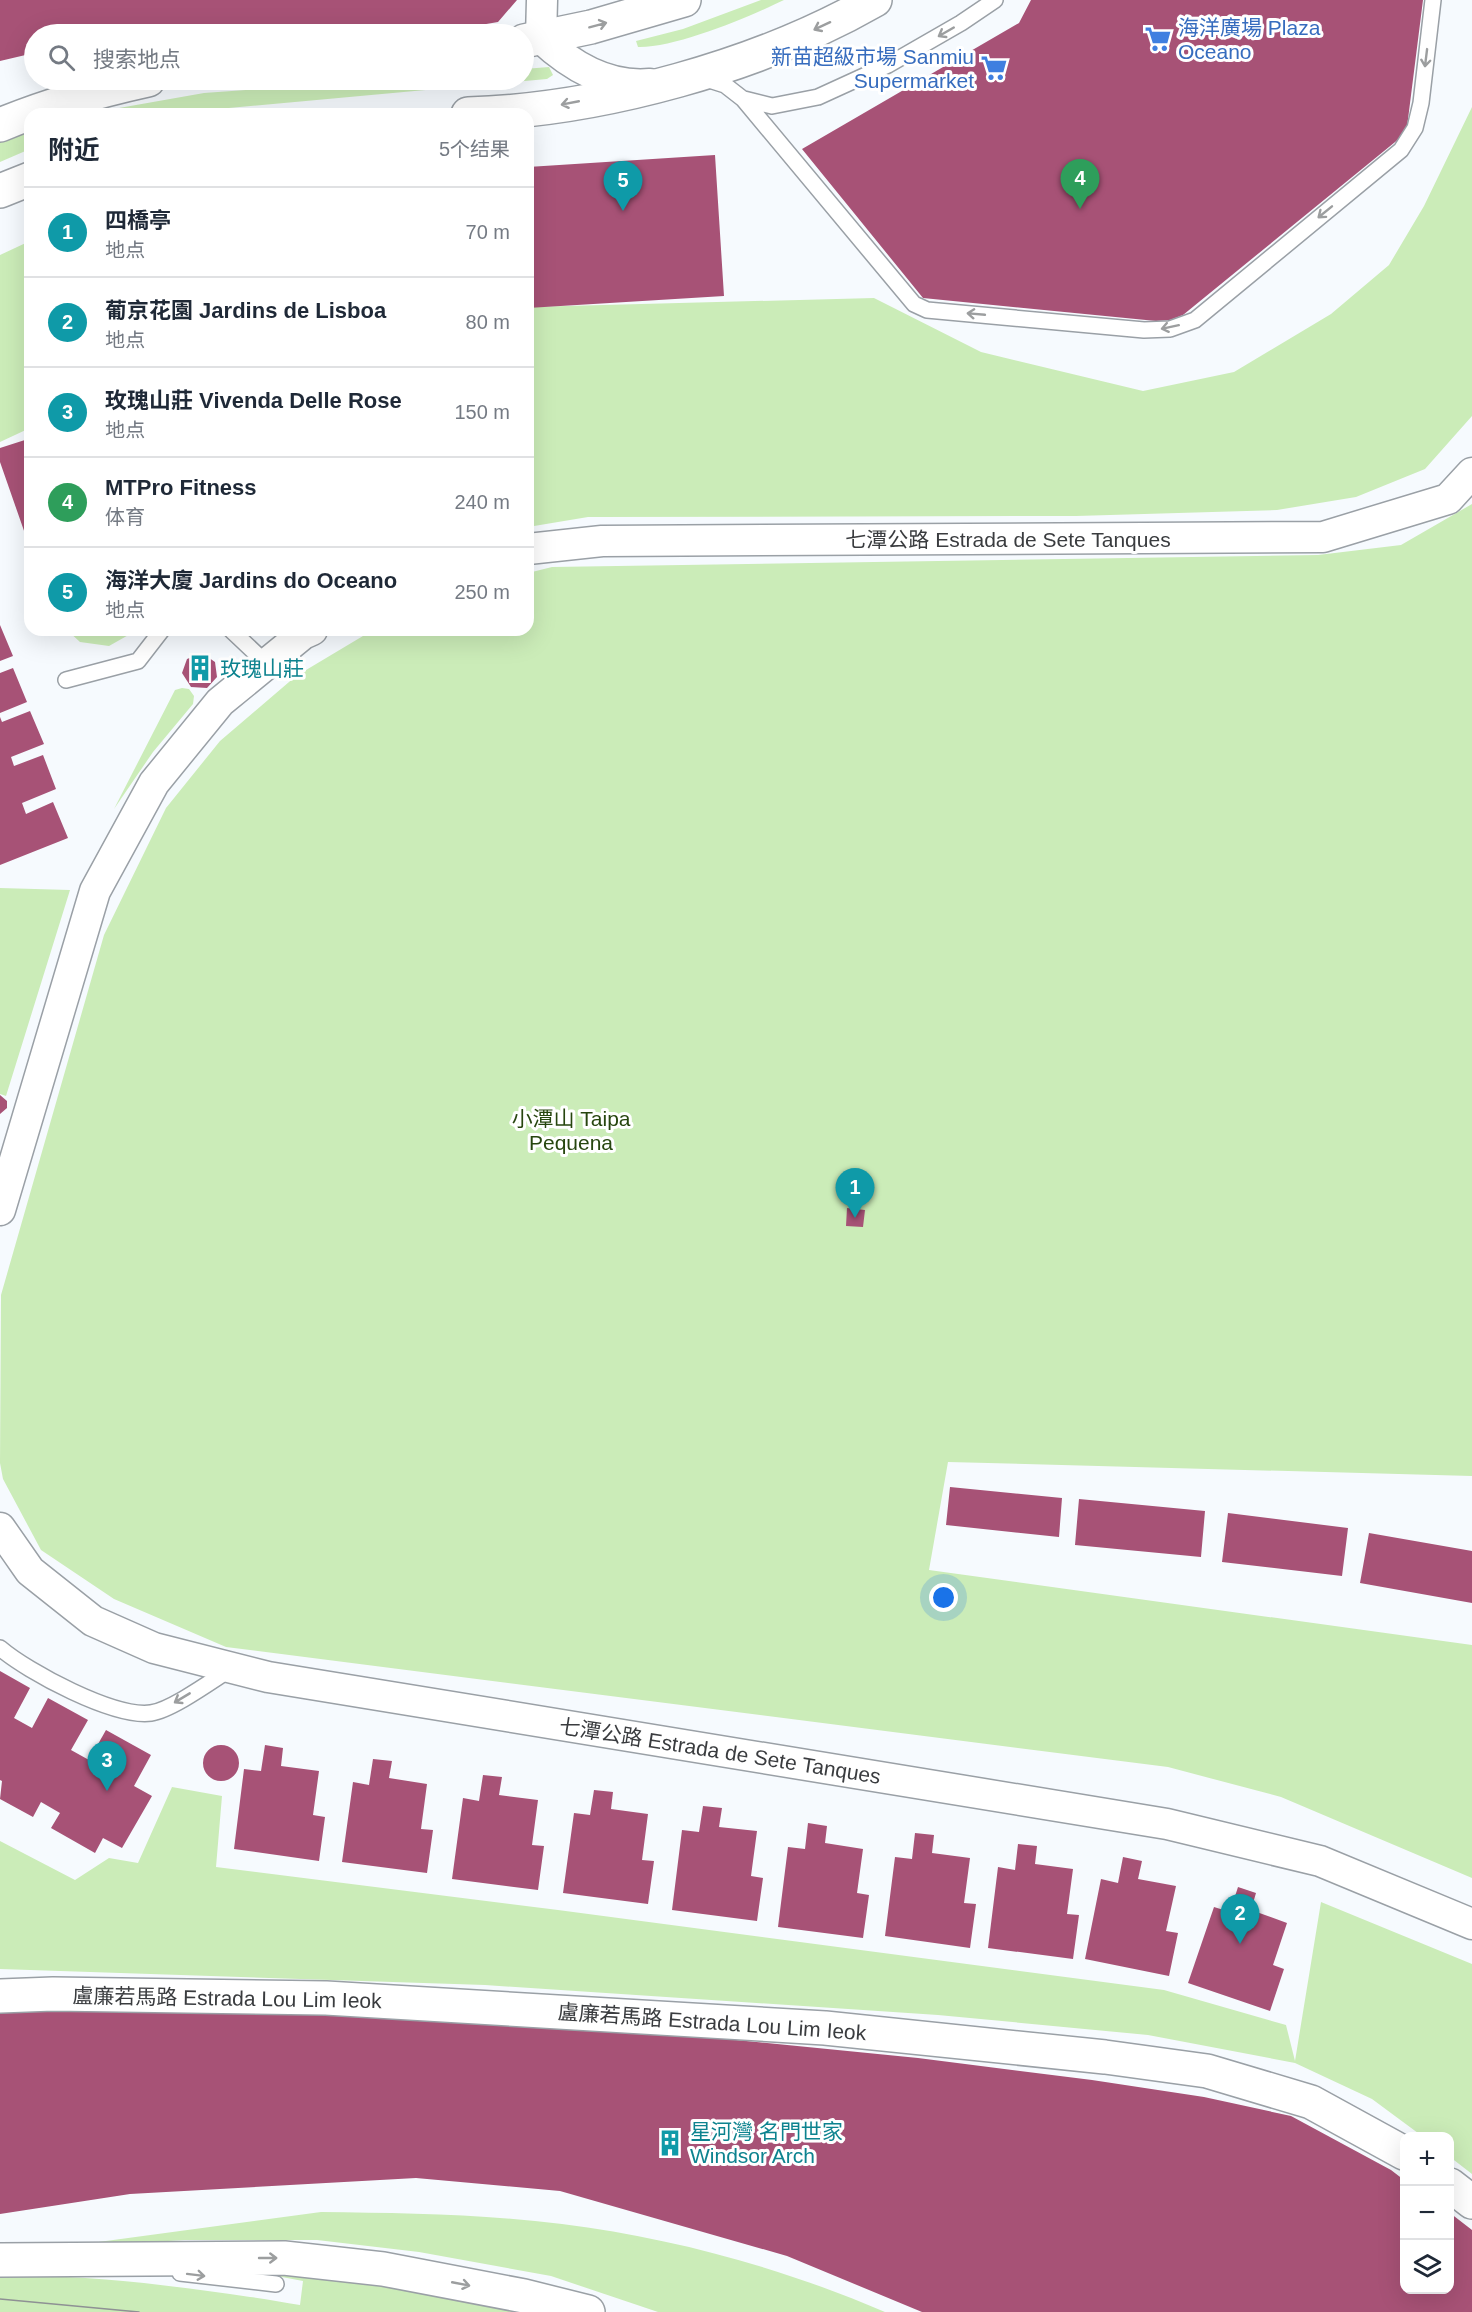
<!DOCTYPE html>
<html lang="zh">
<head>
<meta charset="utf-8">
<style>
	body { margin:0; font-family:Helvetica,"Noto Sans SC",sans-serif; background:#f2f2f3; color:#1f2937 }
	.controls { position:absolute; right:18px; bottom:18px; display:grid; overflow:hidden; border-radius:12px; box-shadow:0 6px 24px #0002 }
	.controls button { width:54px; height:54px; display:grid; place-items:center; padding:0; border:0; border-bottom:2px solid #e0e1e3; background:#fff; color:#1f2937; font:30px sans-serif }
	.you { position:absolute; left:944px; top:1598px; width:21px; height:21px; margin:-15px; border:4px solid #fff; border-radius:50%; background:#1a73e8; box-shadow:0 0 0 9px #1a73e833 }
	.badge { display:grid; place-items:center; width:39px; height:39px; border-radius:50%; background:#8458d1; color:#fff; font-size:20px; font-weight:700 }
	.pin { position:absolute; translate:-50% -50px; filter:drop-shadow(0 2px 3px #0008) }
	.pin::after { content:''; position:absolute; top:32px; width:21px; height:18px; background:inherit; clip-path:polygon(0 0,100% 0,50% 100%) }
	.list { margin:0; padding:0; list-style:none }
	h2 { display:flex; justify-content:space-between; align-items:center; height:78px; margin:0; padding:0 24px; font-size:26px }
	h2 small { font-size:20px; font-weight:400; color:#747a83 }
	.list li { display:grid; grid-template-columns:39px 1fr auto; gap:18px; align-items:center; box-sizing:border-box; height:90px; padding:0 24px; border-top:2px solid #e0e1e3 }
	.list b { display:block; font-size:22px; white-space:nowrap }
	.list p { margin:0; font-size:20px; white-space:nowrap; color:#747a83 }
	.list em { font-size:20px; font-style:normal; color:#747a83 }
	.icon { flex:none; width:33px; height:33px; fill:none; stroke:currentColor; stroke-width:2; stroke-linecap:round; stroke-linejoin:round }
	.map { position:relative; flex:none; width:1472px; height:2312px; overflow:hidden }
	.search { position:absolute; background:#fff; box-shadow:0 6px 24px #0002; left:24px; top:24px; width:510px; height:66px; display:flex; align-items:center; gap:15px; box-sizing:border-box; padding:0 21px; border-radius:33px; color:#747a83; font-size:22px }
	.panel { position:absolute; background:#fff; box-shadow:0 6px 24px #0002; left:24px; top:108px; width:510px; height:528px; border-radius:18px }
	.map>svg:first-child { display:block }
</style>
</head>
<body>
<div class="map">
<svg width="1472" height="2312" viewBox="0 0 1472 2312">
	<rect width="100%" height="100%" fill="#f6fafe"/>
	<path fill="#cbecb8" d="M761,0H784C749,17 676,48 638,47L636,41L683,29Z
		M549,67L553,75L547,79L207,110L186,114H85L204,93L385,80H524V69Z
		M1472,107V416L1425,469L1356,497L1277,510L1076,516L588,517L528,527V307L874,298L981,352L1143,391L1234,372L1331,314L1389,265L1424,206Z
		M30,129V149L0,162V141Z
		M30,241V428L0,442V255Z
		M1472,504V1476L948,1462L929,1570L1472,1645V1878L1281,1797L1168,1767L226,1647L114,1599L41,1550L3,1479L0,1463L1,1295L104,935L166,808L220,741L296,676L373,630H528V573L552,567L1318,555L1401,545Z
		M67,630H133L132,633L109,646L80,642Z
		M182,688L189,689L194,696L193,704L153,752L114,809L175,690Z
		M0,888L70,890L6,1096L0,1094Z
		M172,1787L222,1796L216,1867L558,1910L1164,1990L1286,2025L1295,2061L1321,1902L1472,1964V2174L1450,2157V2136H1422L1372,2099L1295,2063L1148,2035L938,2015L485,1985L0,1969V1841L75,1880L109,1858L138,1863Z
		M321,2212C401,2213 482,2214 562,2224C673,2238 783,2268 885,2312H658L551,2276L419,2252L317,2240H185L54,2248Z
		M250,2271C344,2273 437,2292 528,2312H0V2276C83,2274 168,2285 250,2297C267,2299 284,2303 300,2305L303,2281Z"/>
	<path fill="#a75276" d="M0,0H517L498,22L451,30L403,34H143L142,28L116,34H34V53L0,61Z
		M1031,0H1423L1407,127L1400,138L1183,315L1170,320L1156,321L923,298L802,149L1019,23Z
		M715,155L724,296L528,308V167Z
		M28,439L30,446V548L0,462V448Z
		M0,625L13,656L0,661Z
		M202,653L215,662L217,677L207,688L191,687L182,673L187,659Z
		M13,668L27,702L0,713V673Z
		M30,711L44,744L11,757L14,766L43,755L56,789L22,803L26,814L53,802L68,838L0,865V717L2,722Z
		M0,1095L7,1101V1108L0,1114Z
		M847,1208L865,1210L863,1227L846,1226Z
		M950,1487L1062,1498L1059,1537L946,1525Z
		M1079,1499L1205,1511L1201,1557L1075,1545Z
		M1228,1513L1348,1528L1342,1576L1222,1562Z
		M1369,1533L1472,1551V1603L1360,1583Z
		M0,1671L30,1688L14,1718L32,1728L48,1698L88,1720L71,1750L89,1760L106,1730L151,1755L134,1786L152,1796L122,1848L103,1838L95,1853L51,1828L60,1813L41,1802L33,1817L0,1799L2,1781L0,1780Z
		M265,1745L283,1748L281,1766L319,1771L313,1815L325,1817L319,1861L234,1849L244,1769L261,1771Z
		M203 1763a18 18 0 1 1 36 0a18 18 0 1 1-36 0Z
		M373,1759L392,1761L389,1778L427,1784L421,1829L433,1830L427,1873L342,1862L353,1782L369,1785Z
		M483,1775L502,1777L499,1795L538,1800L532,1845L544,1846L538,1890L452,1879L463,1798L479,1801Z
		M594,1790L613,1792L611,1809L648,1814L642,1860L654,1861L648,1904L563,1893L574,1813L590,1815Z
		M703,1806L722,1808L719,1827L757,1831L751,1876L763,1878L757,1921L672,1910L682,1830L699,1832Z
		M808,1823L827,1826L825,1843L863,1849L857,1893L869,1895L863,1938L778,1927L788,1847L805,1849Z
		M915,1833L934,1835L932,1853L970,1858L964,1903L976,1904L970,1948L885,1936L895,1857L912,1859Z
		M1018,1844L1037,1846L1035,1864L1073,1869L1067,1914L1079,1915L1073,1959L988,1948L998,1867L1015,1870Z
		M1123,1857L1142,1861L1138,1879L1176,1886L1166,1931L1178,1933L1169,1976L1085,1959L1101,1879L1118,1883Z
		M1238,1887L1256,1893L1251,1910L1287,1923L1273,1965L1284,1969L1270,2011L1188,1983L1214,1907L1230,1912Z
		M210,2010L319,2013L706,2037L918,2058L1092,2080L1204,2097L1291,2116L1391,2170L1404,2180V2290H1450V2213L1472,2230V2312H922L787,2256L560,2191L416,2178L130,2194L0,2214V2011Z"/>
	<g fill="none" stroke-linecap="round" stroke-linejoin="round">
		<g stroke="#9aa0a6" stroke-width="18">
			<path id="lane" d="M703,78L725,85L743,99L914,304L927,310L1144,330L1170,329L1195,320L1401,150L1415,128L1421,103L1433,0
				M744,99L772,106L818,97L888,65L961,23L995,0
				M231,630L267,664
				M66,680L138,661L162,630
				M0,1648C28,1672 114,1718 151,1713C172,1710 213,1680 232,1668
				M180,2273L276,2284"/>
		</g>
		<g stroke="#9aa0a6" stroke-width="33">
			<path id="street" d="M542,0L541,38C571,66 607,88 650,84
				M528,549L602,541L1323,537L1448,499L1472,473
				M0,1210L95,891L154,783L220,702L303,634L312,630
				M0,1528L30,1571L93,1621L154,1648L268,1677L1167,1824L1320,1861L1472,1924"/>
		</g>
		<g stroke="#9aa0a6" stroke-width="36">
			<path id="secondary" d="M524,41L591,27L684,0
				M468,114C601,110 760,66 875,0
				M0,125C48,105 98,91 148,80
				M0,191L30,179
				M0,1996L53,1994L326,1998L825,2028L1105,2057L1207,2071L1311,2102L1404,2153
				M1450,2185L1472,2202
				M0,2260L284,2258L383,2269L524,2296L588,2312"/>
		</g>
		<use href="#lane" stroke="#fff" stroke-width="15"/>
		<use href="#street" stroke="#fff" stroke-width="30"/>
		<use href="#secondary" stroke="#fff" stroke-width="33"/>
		<path stroke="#8e9194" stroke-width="1.5" d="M0,2299L139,2312"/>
	</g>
	<defs><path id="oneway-shaft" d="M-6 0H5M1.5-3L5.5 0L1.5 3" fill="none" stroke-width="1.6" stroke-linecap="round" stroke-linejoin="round" transform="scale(1.5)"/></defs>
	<g stroke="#9c9e9f">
		<use href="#oneway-shaft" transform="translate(598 25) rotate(-15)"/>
		<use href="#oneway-shaft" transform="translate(822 26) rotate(155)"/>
		<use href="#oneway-shaft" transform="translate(946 32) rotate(150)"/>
		<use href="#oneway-shaft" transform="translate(1426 58) rotate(97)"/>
		<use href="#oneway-shaft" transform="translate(570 103) rotate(169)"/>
		<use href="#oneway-shaft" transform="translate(1325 212) rotate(141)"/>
		<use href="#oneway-shaft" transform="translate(976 314) rotate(-175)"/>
		<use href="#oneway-shaft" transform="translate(1170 327) rotate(168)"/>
		<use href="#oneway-shaft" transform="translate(182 1698) rotate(149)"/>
		<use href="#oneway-shaft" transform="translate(268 2258)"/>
		<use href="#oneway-shaft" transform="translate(196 2275) rotate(7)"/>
		<use href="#oneway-shaft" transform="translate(461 2284) rotate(11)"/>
	</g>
	<defs>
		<g id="supermarket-bare" transform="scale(2.07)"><path d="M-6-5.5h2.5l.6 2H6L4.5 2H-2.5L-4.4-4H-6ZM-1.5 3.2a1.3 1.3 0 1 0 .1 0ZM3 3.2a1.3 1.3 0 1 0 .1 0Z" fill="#3f7fe0" stroke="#fff" stroke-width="2.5" paint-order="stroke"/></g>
		<g id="building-bare" transform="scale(2.07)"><path d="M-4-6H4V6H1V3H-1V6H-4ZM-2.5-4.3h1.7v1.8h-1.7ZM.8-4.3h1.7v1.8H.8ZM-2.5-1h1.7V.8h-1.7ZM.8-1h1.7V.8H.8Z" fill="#0f9aa8" stroke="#fff" stroke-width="2.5" paint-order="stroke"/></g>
	</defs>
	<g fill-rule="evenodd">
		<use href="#supermarket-bare" x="1158" y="39"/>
		<use href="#supermarket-bare" x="994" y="68"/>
		<use href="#building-bare" x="200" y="668"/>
		<use href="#building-bare" x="670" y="2143"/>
	</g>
	<g text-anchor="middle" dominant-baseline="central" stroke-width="6" stroke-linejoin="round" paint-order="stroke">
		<g font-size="21" fill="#366cbe" stroke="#fff" text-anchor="start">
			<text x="1178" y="27">海洋廣場 Plaza<tspan x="1178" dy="24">Oceano</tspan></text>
			<text x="974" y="56" text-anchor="end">新苗超級市場 Sanmiu<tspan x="974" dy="24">Supermarket</tspan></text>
		</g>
		<g font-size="21" fill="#3a3c3f" stroke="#fff">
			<text x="1008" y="539">七潭公路 Estrada de Sete Tanques</text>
			<text transform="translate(720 1751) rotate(9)">七潭公路 Estrada de Sete Tanques</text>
			<text transform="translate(227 1998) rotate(1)">盧廉若馬路 Estrada Lou Lim Ieok</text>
			<text transform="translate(712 2022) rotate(4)">盧廉若馬路 Estrada Lou Lim Ieok</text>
		</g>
		<g font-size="21" fill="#0d838f" stroke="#fff" text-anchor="start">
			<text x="220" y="668">玫瑰山莊</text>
			<text x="690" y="2131">星河灣 名門世家<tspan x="690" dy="24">Windsor Arch</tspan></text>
		</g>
		<g font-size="21" fill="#27460f" stroke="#fff">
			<text x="571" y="1118">小潭山 Taipa<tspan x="571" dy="24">Pequena</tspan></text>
		</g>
	</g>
</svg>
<div class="controls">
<button>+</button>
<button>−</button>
<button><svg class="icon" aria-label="layers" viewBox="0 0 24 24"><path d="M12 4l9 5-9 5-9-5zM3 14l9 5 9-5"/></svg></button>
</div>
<div class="you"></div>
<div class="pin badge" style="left:855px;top:1218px;background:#0f9aa8">1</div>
<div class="pin badge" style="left:1240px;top:1944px;background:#0f9aa8">2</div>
<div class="pin badge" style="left:107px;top:1791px;background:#0f9aa8">3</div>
<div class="pin badge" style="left:1080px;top:209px;background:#2e9e5b">4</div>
<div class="pin badge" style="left:623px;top:211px;background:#0f9aa8">5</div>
<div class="search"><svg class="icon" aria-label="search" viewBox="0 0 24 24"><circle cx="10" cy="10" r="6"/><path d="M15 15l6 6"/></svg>搜索地点</div>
<section class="panel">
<h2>附近<small>5个结果</small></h2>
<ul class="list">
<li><span class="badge" style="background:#0f9aa8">1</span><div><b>四橋亭</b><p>地点</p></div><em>70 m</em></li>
<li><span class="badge" style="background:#0f9aa8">2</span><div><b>葡京花園 Jardins de Lisboa</b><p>地点</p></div><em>80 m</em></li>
<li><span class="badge" style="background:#0f9aa8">3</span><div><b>玫瑰山莊 Vivenda Delle Rose</b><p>地点</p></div><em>150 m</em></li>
<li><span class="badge" style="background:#2e9e5b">4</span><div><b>MTPro Fitness</b><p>体育</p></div><em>240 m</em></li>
<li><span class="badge" style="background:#0f9aa8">5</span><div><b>海洋大廈 Jardins do Oceano</b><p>地点</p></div><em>250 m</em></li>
</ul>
</section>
</div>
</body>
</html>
